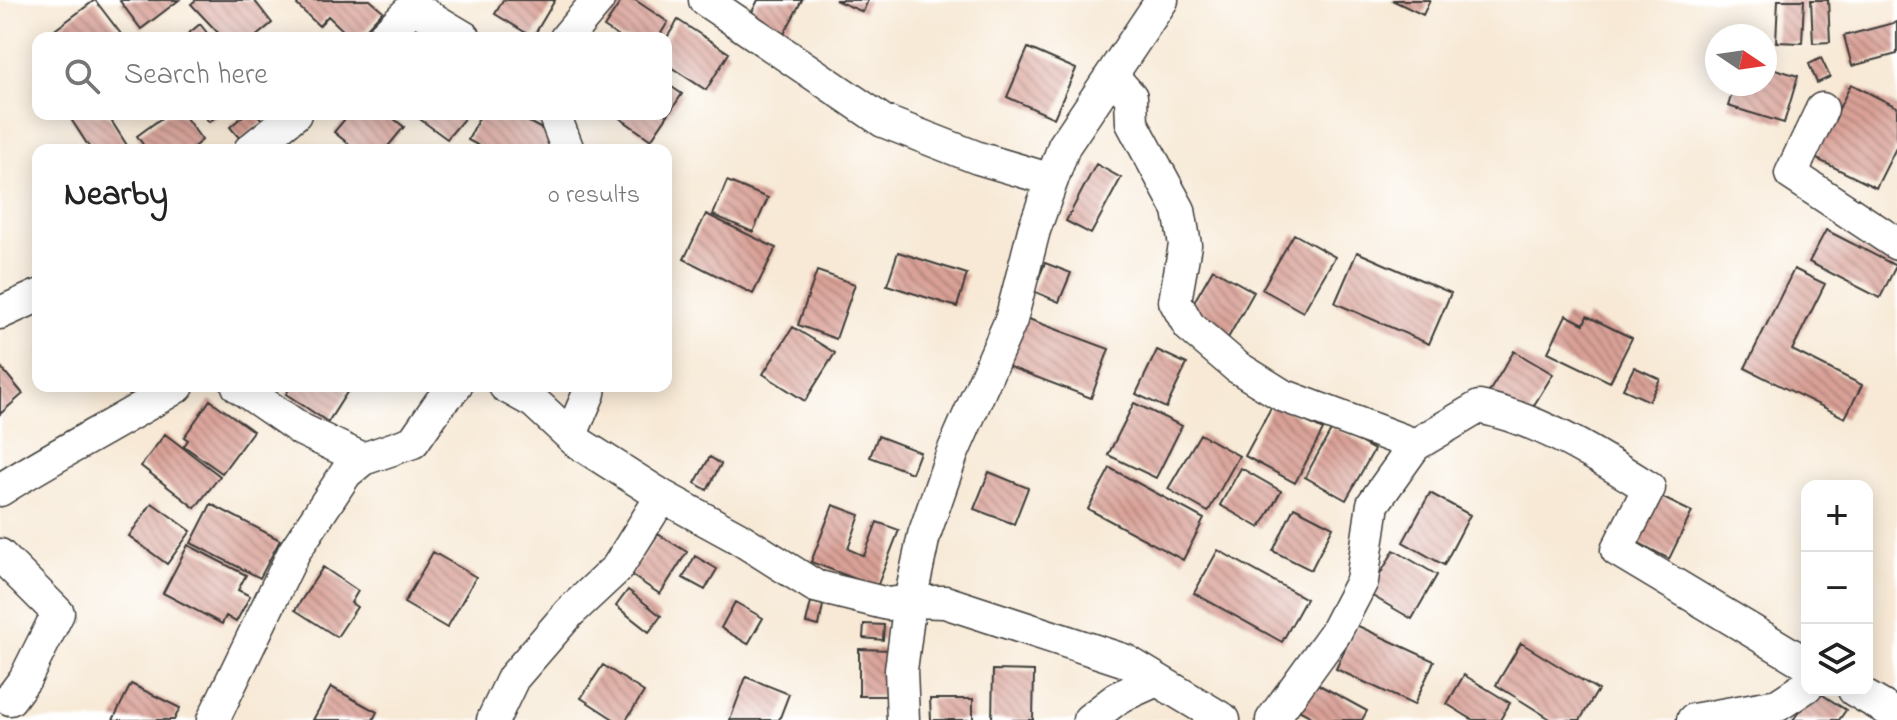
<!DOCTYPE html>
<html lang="en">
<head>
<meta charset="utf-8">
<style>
	body { margin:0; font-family:"Indie Flower",sans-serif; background:#f6f6f6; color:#222 }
	.controls { position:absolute; right:24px; bottom:24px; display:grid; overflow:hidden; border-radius:16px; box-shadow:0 4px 20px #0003 }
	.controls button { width:72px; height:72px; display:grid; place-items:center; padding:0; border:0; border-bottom:2px solid #e0e0e0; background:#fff; color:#222; font:40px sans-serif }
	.compass { position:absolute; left:1705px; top:24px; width:72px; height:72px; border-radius:50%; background:#fff; box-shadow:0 4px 20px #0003; rotate:103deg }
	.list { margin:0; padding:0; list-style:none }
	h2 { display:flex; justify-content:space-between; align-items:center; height:104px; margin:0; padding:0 32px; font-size:34px }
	h2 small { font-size:26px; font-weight:400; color:#767676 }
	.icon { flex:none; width:44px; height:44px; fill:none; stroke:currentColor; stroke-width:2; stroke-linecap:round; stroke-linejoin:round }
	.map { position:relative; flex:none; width:1897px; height:720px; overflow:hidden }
	.search { position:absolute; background:#fff; box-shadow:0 4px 20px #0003; left:32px; top:32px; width:640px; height:88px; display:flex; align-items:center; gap:20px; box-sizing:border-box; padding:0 28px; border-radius:16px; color:#767676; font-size:30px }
	.panel { position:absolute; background:#fff; box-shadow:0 4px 20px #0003; left:32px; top:144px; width:640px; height:248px; border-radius:16px }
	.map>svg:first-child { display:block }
</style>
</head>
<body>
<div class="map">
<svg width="1897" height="720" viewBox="0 0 1897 720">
	<defs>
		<pattern id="building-back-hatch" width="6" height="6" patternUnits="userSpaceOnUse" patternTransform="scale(2)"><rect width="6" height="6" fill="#d9a096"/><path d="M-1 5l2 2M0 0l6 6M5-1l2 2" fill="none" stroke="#af827a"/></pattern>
	</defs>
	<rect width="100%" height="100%" fill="#fff"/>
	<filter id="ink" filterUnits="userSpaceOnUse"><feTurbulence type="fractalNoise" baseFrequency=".0125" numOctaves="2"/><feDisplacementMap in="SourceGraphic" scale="16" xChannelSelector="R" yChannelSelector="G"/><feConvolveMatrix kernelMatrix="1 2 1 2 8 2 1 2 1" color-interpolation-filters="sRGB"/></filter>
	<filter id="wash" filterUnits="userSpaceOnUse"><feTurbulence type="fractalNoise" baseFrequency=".006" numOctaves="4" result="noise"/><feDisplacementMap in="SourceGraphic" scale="32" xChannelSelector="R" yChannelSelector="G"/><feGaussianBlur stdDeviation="1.8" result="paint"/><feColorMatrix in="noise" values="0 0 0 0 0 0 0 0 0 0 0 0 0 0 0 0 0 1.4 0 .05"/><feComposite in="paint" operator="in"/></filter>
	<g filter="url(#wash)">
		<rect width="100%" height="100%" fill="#f7e9d5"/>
		<g id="blocks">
			<path fill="url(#building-back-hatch)" d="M95,0L124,38H44Z
				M122,0H179L141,29L120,1Z
				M196,0H254L272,23L254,38H223L191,4Z
				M301,0H370L383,11L358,38H351L328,16L319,26L297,5Z
				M503,0H555L533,37L495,14Z
				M622,0H635L668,22L658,38H621L604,27Z
				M758,0H802L783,36L749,18Z
				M835,0H868L863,12Z
				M1392,0H1430L1423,15Z
				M1778,0H1804L1802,43L1776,42Z
				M1811,0H1828L1830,42L1813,43Z
				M678,20L729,53L706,90L666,64V39Z
				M1897,22V54L1852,66L1844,36Z
				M200,24L211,38H183Z
				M1028,48L1076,69L1054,118L1007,97Z
				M1821,58L1830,77L1817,83L1809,64Z
				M1765,66L1798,76L1784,123L1728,106L1735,84H1765Z
				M666,83L682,94L651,140L614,114H666Z
				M1851,84L1897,107V146L1876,188L1815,158Z
				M72,114H107L130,150H91L69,116Z
				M167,114H183L202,140L190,150H147L137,136Z
				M203,114H219L209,122Z
				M245,114H257L263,121L241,140L230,127Z
				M349,114H388L404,127L385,150H356L334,132Z
				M413,114H468L447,139Z
				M481,114H514L555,136L548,150H487L468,140Z
				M1096,164L1121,178L1091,234L1066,221Z
				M727,181L768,198L753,232L713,215Z
				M706,214L776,248L753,294L684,259Z
				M1826,230L1896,266L1880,298L1809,262Z
				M1294,234L1335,257L1303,312L1262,289Z
				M898,252L967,274L957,307L887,285Z
				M1357,252L1451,293L1429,344L1335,303Z
				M1045,263L1071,273L1059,302L1033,291Z
				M1213,269L1254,292L1228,338L1187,314Z
				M1794,269L1825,284L1792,350L1862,385L1845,418L1745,368Z
				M817,271L855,284L836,339L798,325Z
				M1566,315L1584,324L1587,316L1632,338L1610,382L1548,352Z
				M1026,318L1109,349L1091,398L1007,366Z
				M793,327L835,353L805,401L763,374Z
				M1157,350L1187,364L1166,408L1136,394Z
				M1514,351L1553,374L1528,415L1489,392Z
				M0,366L23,394L0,414Z
				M1634,367L1660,379L1649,401L1623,389Z
				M291,386H351L328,422L286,394Z
				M210,400L253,431L222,473L184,446L188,440L184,437Z
				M1134,403L1182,426L1156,478L1108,455Z
				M1273,404L1323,430L1295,483L1245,456Z
				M1333,427L1374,450L1346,500L1305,477Z
				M165,434L220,476L195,508L141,466Z
				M1200,434L1239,456L1208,512L1168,489Z
				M878,436L920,452L912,473L870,457Z
				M710,457L721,464L707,490L695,483Z
				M1110,468L1204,519L1183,560L1088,509Z
				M1241,468L1281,491L1260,528L1220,505Z
				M989,472L1028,488L1014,524L974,509Z
				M1430,493L1470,515L1444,565L1403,542Z
				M1657,495L1692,512L1669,559L1635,541Z
				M152,503L191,531L167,564L129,536Z
				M211,504L280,540L260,578L191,543Z
				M833,505L860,515L848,549L864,556L877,522L899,530L877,587L811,562Z
				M1294,507L1333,527L1311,570L1273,551Z
				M658,534L687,552L660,594L631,575Z
				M188,545L246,575L238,590L250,596L236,622L226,616L222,624L163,593Z
				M1218,550L1306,599L1282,642L1194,593Z
				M1394,550L1437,575L1412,619L1369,594Z
				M433,552L476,577L447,628L404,603Z
				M695,556L717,569L705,590L683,578Z
				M323,567L358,591L351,603L357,607L337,637L295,610Z
				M628,590L661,616L649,632L616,606Z
				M735,602L763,618L748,644L721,628Z
				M811,602L823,605L819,626L806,623Z
				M864,624L884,625L883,640L863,638Z
				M1356,625L1434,661L1414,705L1336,669Z
				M1521,643L1598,690L1580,720H1552L1496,685Z
				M859,649L893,650V696H859Z
				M603,665L644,692L626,720H615L581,698Z
				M993,670L1034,671L1033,720H992Z
				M1464,675L1510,703L1500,720H1473L1447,704Z
				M746,677L789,694L779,720H730Z
				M1312,681L1367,711L1362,720H1317L1297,709Z
				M131,684L180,708L174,720H113Z
				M331,687L377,712L373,720H313Z
				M1815,690L1846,710L1839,720H1793Z
				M930,699H973V720H931Z"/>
		</g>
	</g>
	<g filter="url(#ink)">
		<use href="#blocks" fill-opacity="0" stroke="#3d3b38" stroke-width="2"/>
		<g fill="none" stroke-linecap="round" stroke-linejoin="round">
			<g stroke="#3d3b38" stroke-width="35">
				<path id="street" d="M705,0L883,121L978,158L1052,180
					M382,38L413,7L465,38
					M566,38L598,0
					M1113,77L1131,97L1132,123L1179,210L1185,245L1175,301L1189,326L1237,367L1282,395L1415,445
					M1822,109L1791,174L1897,244
					M554,114L568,150
					M250,150L295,114
					M0,313L38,296
					M238,386L302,430L363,459L413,442L440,403L456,386
					M505,386L534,402L577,442
					M590,386L589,393L573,430L577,442L662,496L737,537L815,586L888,604L910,601L945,602L1126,661L1224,720
					M0,490C58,453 120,422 178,386
					M0,555L58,613L25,679L10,699
					M1854,690L1897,715
					M213,720L294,552L346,473L363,459
					M493,720L513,678L569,613L617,568L662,496
					M903,720L901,670L910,601L924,535L952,454L1011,320L1034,230L1064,146L1162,0
					M1089,720L1119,697L1157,680
					M1272,720L1335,633L1362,581L1373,504L1415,445L1479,407C1542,420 1596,455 1649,488L1617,550L1807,664
					M1693,720L1778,705L1807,686"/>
			</g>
			<use href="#street" stroke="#fff" stroke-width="32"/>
		</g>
	</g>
</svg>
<div class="controls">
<button>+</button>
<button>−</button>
<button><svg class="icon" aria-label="layers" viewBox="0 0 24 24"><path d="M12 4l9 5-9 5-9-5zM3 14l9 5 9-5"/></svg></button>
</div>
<svg class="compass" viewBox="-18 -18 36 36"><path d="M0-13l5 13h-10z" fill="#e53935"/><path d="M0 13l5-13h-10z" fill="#767676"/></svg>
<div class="search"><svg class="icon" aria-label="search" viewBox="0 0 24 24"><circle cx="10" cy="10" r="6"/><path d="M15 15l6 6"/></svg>Search here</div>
<section class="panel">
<h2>Nearby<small>0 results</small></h2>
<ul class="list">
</ul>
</section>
</div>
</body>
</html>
